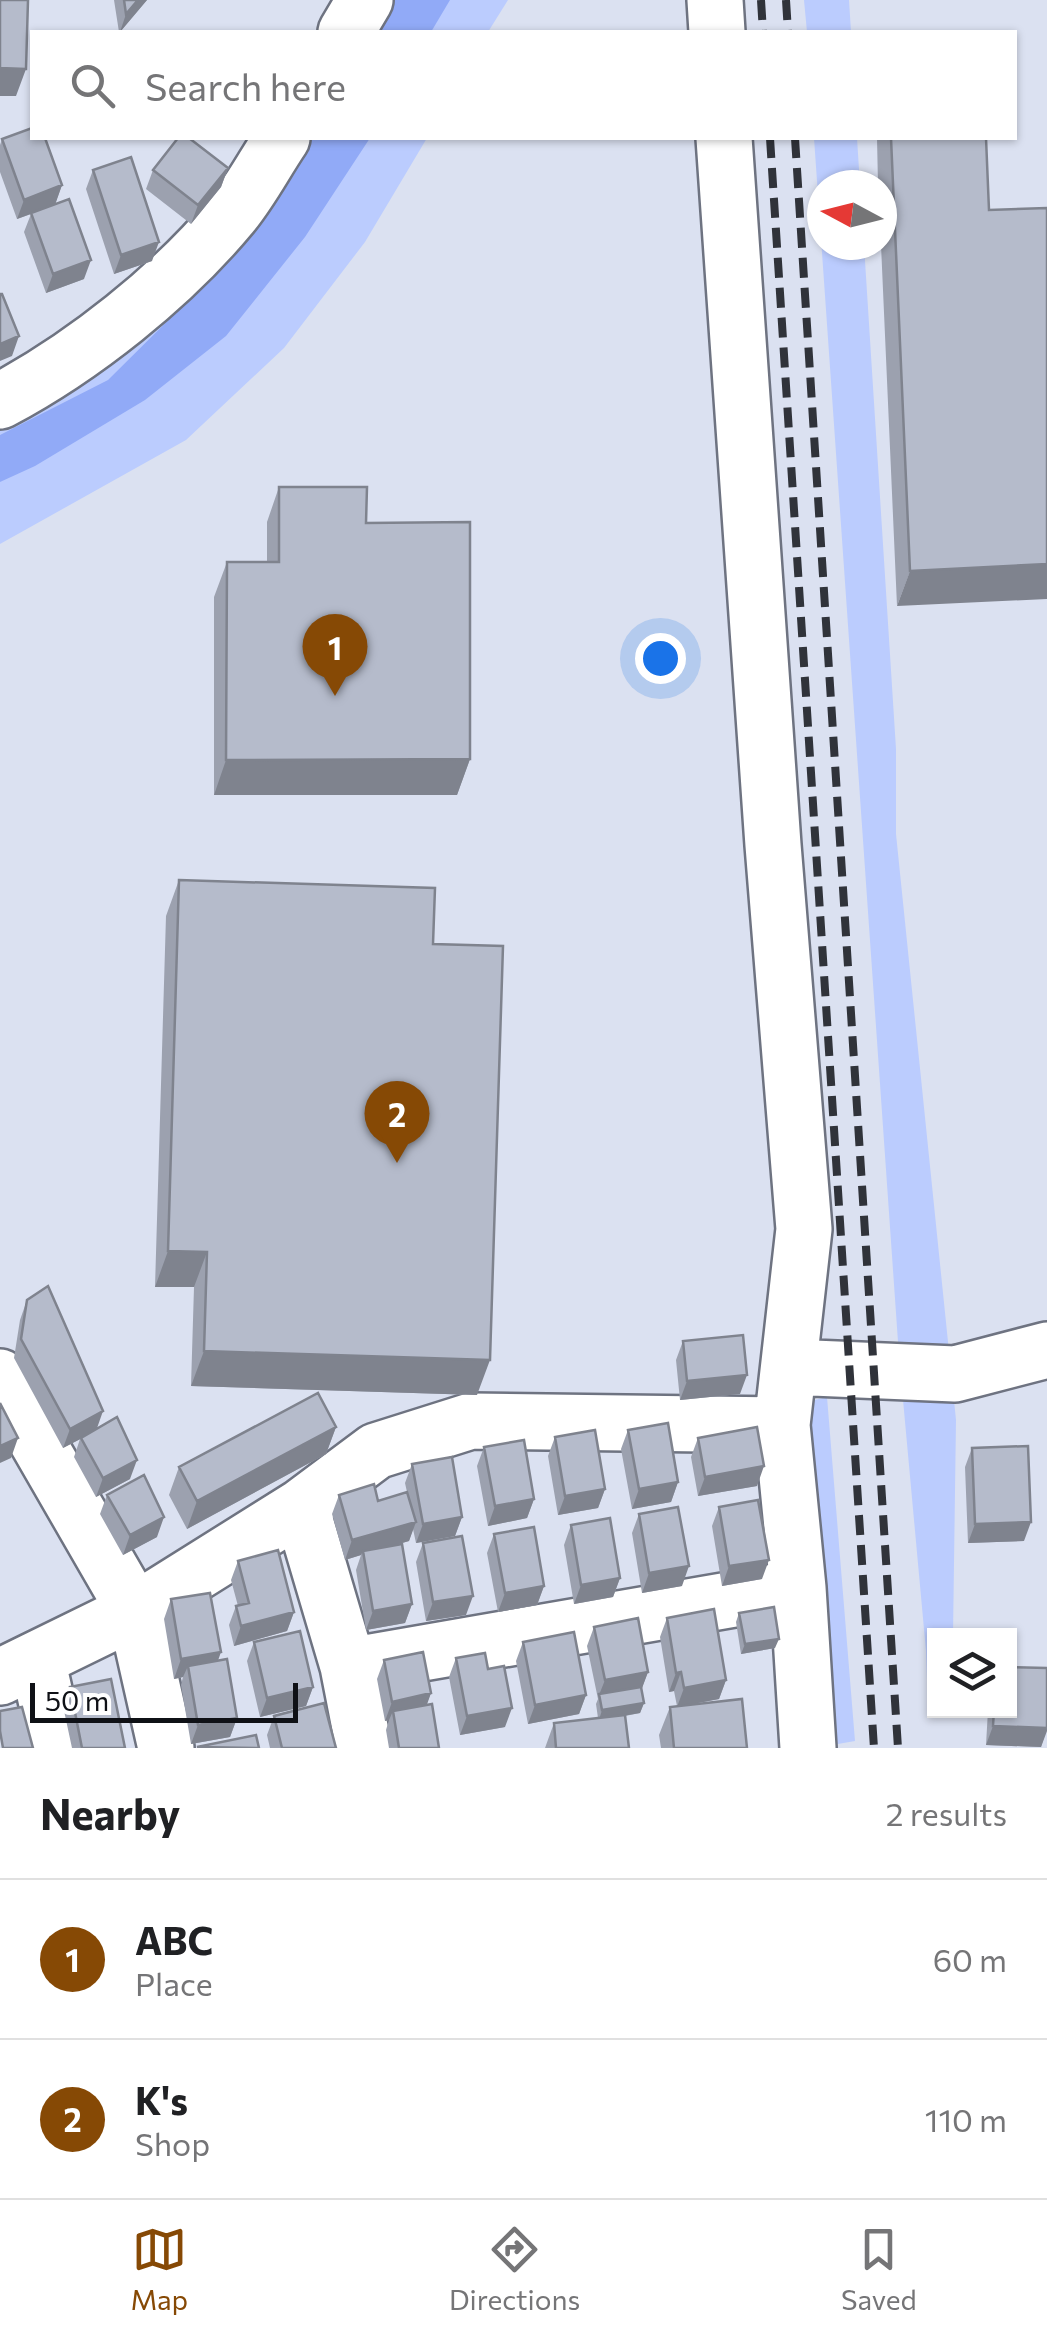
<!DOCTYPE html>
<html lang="en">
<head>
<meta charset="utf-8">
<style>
	body { margin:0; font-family:Commissioner,sans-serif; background:#f2f2f2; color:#202124 }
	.controls { position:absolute; right:30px; bottom:30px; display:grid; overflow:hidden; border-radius:0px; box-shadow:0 2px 8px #0004 }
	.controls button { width:90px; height:90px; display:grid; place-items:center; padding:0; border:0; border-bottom:2px solid #e0e0e0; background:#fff; color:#202124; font:50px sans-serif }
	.compass { position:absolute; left:807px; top:170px; width:90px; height:90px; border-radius:50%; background:#fff; box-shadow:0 2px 8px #0004; rotate:277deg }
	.scale { position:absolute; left:30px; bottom:25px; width:268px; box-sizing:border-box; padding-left:10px; border:5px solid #0f1116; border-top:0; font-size:28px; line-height:35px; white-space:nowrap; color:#0f1116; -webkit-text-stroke:8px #fff; paint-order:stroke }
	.you { position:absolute; left:660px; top:658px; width:35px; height:35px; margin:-25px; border:8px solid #fff; border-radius:50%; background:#1a73e8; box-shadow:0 0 0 15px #1a73e833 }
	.badge { display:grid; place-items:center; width:65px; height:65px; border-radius:50%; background:#864905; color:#fff; font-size:32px; font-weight:700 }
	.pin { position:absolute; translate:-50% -82px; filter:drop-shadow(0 2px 5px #0008) }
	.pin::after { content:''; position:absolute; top:52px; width:35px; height:30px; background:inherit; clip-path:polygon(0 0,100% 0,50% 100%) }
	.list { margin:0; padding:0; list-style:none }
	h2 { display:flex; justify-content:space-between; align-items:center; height:130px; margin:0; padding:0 40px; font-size:42px }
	h2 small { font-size:32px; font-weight:400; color:#757577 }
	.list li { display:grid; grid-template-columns:65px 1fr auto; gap:30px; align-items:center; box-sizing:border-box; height:160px; padding:0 40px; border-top:2px solid #e0e0e0 }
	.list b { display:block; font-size:38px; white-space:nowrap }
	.list p { margin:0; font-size:32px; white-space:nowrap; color:#757577 }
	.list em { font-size:32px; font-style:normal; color:#757577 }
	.icon { flex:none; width:55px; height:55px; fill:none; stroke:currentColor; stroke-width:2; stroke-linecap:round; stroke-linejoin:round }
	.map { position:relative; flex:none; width:1047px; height:1748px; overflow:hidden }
	.search { position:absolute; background:#fff; box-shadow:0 2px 8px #0004; left:30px; right:30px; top:30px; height:110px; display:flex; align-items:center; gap:25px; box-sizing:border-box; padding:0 35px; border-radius:0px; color:#757577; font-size:38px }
	.sheet { height:450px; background:#fff }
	nav { display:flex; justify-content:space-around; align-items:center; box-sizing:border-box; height:140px; border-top:2px solid #e0e0e0; background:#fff; font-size:28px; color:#757577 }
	nav a { display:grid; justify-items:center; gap:5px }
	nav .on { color:#864905 }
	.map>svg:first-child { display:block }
</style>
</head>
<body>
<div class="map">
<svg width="1047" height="1748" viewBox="0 0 1047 1748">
	<rect width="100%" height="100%" fill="#dbe1f1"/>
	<path fill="#bbccfe" d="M363,0H508L488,32H344Z
		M804,0H849L851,32H807Z
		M281,138H427L365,242L284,348L186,440L0,544V390L88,345Z
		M814,138H857L860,185H822V245H864L896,749V834L956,1420L953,1635L934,1636V1708L928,1707L926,1651L899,1356Z
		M827,1397L855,1741L832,1745L802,1403Z"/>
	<path fill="#91aaf7" d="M391,0H450L431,32H371Z
		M306,138H370L305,237L226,336L145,400L35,466L0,482V435L108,380L235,254Z"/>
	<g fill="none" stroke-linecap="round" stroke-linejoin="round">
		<g stroke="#6e7381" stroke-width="60">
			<path id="minor" d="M715,0L717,32
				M346,32L365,0
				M724,138L773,845L804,1229L782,1425L798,1588L808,1748
				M0,401C83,357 171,287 231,215C251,191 265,163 282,138
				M789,1367L955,1374L1047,1350
				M0,1377L135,1611L166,1748
				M301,1507L348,1666L364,1748
				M37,1659L57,1748
				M348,1666L798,1588
				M0,1677L135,1611L301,1507L376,1451L471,1421L782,1425"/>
		</g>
		<use href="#minor" stroke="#fff" stroke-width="55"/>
		<path stroke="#30333a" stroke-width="8" stroke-dasharray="20 10" stroke-linecap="butt" d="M761,0L763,32
			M786,0L788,32
			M770,138L874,1748
			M795,138L898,1748"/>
	</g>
	<path fill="#9ca1af" d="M114,0H147L120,32H119Z
		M877,138H986L989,210L1047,208L897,606L881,245L882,185H878Z
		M2,139L62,185L55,204L84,279L46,293L24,232L31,214L17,219L0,172V145Z
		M228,168L221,187L191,224L146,189L153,170Z
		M93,170L152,261L114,274L86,189Z
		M279,487L366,523L470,759L457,795H214V597L227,562H267V522Z
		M179,880L433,944L477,1395L191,1386L194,1287H155L166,916Z
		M27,1300L97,1429L130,1479L96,1497L74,1457L80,1439L63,1448L14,1358L20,1320Z
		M683,1341L740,1394L680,1400L676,1360Z
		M336,1427L326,1454L187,1529L169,1495L179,1467Z
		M628,1430L678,1482L671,1502L632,1509L621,1449Z
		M555,1437L605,1489L598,1508L558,1515L548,1456Z
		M698,1438L757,1486L698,1496L691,1457Z
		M484,1447L534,1499L527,1518L488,1526L477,1466Z
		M972,1448L1024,1541L968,1543L965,1467Z
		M412,1464L462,1517L455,1536L416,1543L413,1529L409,1541L392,1546L412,1604L405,1623L366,1630L356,1570L361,1555L345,1560L332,1514L339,1495L378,1501L407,1492L405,1483Z
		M107,1495L157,1537L123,1555L100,1514Z
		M719,1507L762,1579L722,1586L712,1526Z
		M639,1514L682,1586L642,1593L632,1533Z
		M571,1525L620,1578L613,1597L574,1604L564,1545Z
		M494,1534L544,1586L537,1605L498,1612L487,1553Z
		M423,1543L466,1615L426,1621L416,1562Z
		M238,1561L294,1612L287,1631L234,1646L229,1625L236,1606H238L231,1580Z
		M171,1599L218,1660L237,1718L230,1737L191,1744L181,1685L183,1677L174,1679L164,1619Z
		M739,1613L775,1648L741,1654L736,1622Z
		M667,1618L726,1680L719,1699L688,1705L747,1748H661L659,1735L670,1707L677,1706L674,1691L669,1692L660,1637Z
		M594,1627L648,1672L641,1690L644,1703L640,1713L625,1716L629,1748H545L554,1723L598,1718L596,1704L598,1699L587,1646Z
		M254,1642L313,1687L306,1706L260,1717L247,1661Z
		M523,1642L586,1695L579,1714L528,1724L516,1661Z
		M456,1658L488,1669L505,1727L460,1735L449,1677Z
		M384,1660L431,1693L426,1705L439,1748H389L386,1730L389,1720L385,1721L377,1679Z
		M70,1687L125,1748H72L63,1706Z
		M988,1710H1010L1047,1728L1041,1747L986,1745Z
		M274,1716L336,1748H270L267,1735Z"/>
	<path fill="#7f838e" d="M138,0H147L120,32L126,14Z
		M0,68L26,69L16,96H0Z
		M228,168L221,187L191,224L198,205Z
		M62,185L55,205L17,219L24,200Z
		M159,242L152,261L114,274L121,255Z
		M91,260L84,279L46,293L53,274Z
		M19,336L12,356L0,361V344Z
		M1047,564V599L897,606L910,571Z
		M470,759L457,795H214L226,760Z
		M168,1251L207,1252L194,1287H155Z
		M204,1351L490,1360L477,1395L191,1386Z
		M747,1375L740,1394L680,1400L687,1381Z
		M103,1411L96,1431L63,1448L70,1429Z
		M336,1427L326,1454L187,1529L197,1501Z
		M18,1438L11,1458L0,1463V1446Z
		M137,1460L130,1479L96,1497L103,1478Z
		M764,1466L757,1486L698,1496L705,1477Z
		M678,1482L671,1502L632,1509L639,1489Z
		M605,1489L598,1508L558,1515L565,1496Z
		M534,1499L527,1518L488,1526L495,1506Z
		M164,1517L157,1537L123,1555L130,1535Z
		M462,1517L455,1536L416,1543L423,1524Z
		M416,1522L409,1541L363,1554V1551L361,1555L345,1560L352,1540Z
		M1031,1522L1024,1541L968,1543L975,1524Z
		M769,1560L762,1579L722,1586L729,1566Z
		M689,1566L682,1586L642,1593L649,1573Z
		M620,1578L613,1597L574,1604L581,1585Z
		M544,1586L537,1605L498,1612L505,1593Z
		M473,1596L466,1615L426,1621L433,1602Z
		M412,1604L405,1623L366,1630L373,1611Z
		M294,1612L287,1631L234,1646L241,1626Z
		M779,1639L775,1648L741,1654L745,1644Z
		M221,1652L214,1672L188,1666L183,1677L174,1679L181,1659Z
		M648,1672L641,1691L599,1695L605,1680Z
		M681,1672L674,1691L669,1692L676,1673Z
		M726,1680L719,1699L677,1707L684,1688Z
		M313,1687L306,1706L260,1717L267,1698Z
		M431,1693L424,1713L393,1711L389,1720L385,1721L392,1702Z
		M586,1695L579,1714L528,1724L535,1705Z
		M644,1703L640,1713L599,1720L602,1710Z
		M512,1708L505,1727L460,1735L467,1716Z
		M237,1718L230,1737L191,1744L198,1725Z
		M993,1726L1047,1728V1731L1041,1747L986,1745Z"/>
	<path fill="#b5bbcb" stroke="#7f838e" stroke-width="2.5" d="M0,0H28L26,69L0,68Z
		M124,0H138L126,14Z
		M32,128V138H45L62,185L24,200L2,139Z
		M178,138H189L228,168L198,205L153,170Z
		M891,138H986L989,210L1047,208V564L910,571Z
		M131,157L159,242L121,255L93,170Z
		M69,199L91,260L53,274L31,213Z
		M0,294H2L19,336L0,344Z
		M279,487H367L366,523L470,522V759L226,760L227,562H279Z
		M179,880L435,888L433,944L503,946L490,1360L204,1351L207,1252L168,1251Z
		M48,1286L103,1411L70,1429L21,1339L27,1300Z
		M743,1335L747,1375L687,1381L683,1341Z
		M318,1393L336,1427L197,1501L179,1467Z
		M0,1403L18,1438L0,1446Z
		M117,1417L137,1460L103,1478L81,1438Z
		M668,1423L678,1482L639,1489L628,1430Z
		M757,1427L764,1466L705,1477L698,1438Z
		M595,1430L605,1489L565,1496L555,1437Z
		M524,1440L534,1499L495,1506L484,1447Z
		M1028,1446L1031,1522L975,1524L972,1448Z
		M452,1457L462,1517L423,1524L412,1464Z
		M144,1475L164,1517L130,1535L107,1495Z
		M374,1484L378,1501L407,1492L416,1522L352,1540L339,1495Z
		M758,1500L769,1560L729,1566L719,1507Z
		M678,1507L689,1566L649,1573L639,1514Z
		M610,1518L620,1578L581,1585L571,1525Z
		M534,1527L544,1586L505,1593L494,1534Z
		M462,1536L473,1596L433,1602L423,1543Z
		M402,1544L412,1604L373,1611L363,1551Z
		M278,1550L294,1612L241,1626L236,1606L249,1603L238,1561Z
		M210,1593L221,1652L181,1659L171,1599Z
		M774,1607L779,1639L745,1644L739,1613Z
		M714,1609L726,1680L684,1688L681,1672L676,1673L667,1618Z
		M638,1618L648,1672L605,1680L594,1627Z
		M300,1631L313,1687L267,1698L254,1642Z
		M574,1632L586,1695L535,1705L523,1642Z
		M423,1652L431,1693L392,1702L384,1660Z
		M485,1653L488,1669L504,1666L512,1708L467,1716L456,1658Z
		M227,1659L237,1718L198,1725L188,1666Z
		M1010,1667L1047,1668V1728L993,1726L994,1710H1010Z
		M111,1679L125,1748H82L70,1687Z
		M641,1687L644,1703L602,1710L599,1694Z
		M742,1699L747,1748H674L670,1707Z
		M324,1703L336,1748H282L274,1716Z
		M432,1704L439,1748H399L393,1711Z
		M22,1707L33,1748H3L0,1731V1711Z
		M625,1715L629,1748H556L554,1723Z
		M256,1735L259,1748L197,1747Z"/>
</svg>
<div class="controls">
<button><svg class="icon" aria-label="layers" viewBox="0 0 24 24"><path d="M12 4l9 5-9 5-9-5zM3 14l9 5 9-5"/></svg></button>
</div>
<svg class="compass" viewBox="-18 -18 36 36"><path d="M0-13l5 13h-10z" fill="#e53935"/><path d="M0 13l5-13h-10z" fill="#757577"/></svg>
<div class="scale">50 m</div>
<div class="you"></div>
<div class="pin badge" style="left:335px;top:696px">1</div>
<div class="pin badge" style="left:397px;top:1163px">2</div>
<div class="search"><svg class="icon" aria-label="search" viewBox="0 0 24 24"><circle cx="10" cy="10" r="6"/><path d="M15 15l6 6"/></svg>Search here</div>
</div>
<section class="sheet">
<h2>Nearby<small>2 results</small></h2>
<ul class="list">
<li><span class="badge">1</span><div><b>ABC</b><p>Place</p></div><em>60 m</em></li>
<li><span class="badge">2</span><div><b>K's</b><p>Shop</p></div><em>110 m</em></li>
</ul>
</section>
<nav>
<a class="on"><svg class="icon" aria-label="map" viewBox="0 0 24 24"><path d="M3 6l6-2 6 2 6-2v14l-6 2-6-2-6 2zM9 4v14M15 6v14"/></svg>Map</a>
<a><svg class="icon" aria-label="directions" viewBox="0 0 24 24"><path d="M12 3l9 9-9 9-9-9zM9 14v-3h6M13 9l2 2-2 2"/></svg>Directions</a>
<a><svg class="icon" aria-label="saved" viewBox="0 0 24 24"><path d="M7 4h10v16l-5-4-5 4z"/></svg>Saved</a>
</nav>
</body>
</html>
